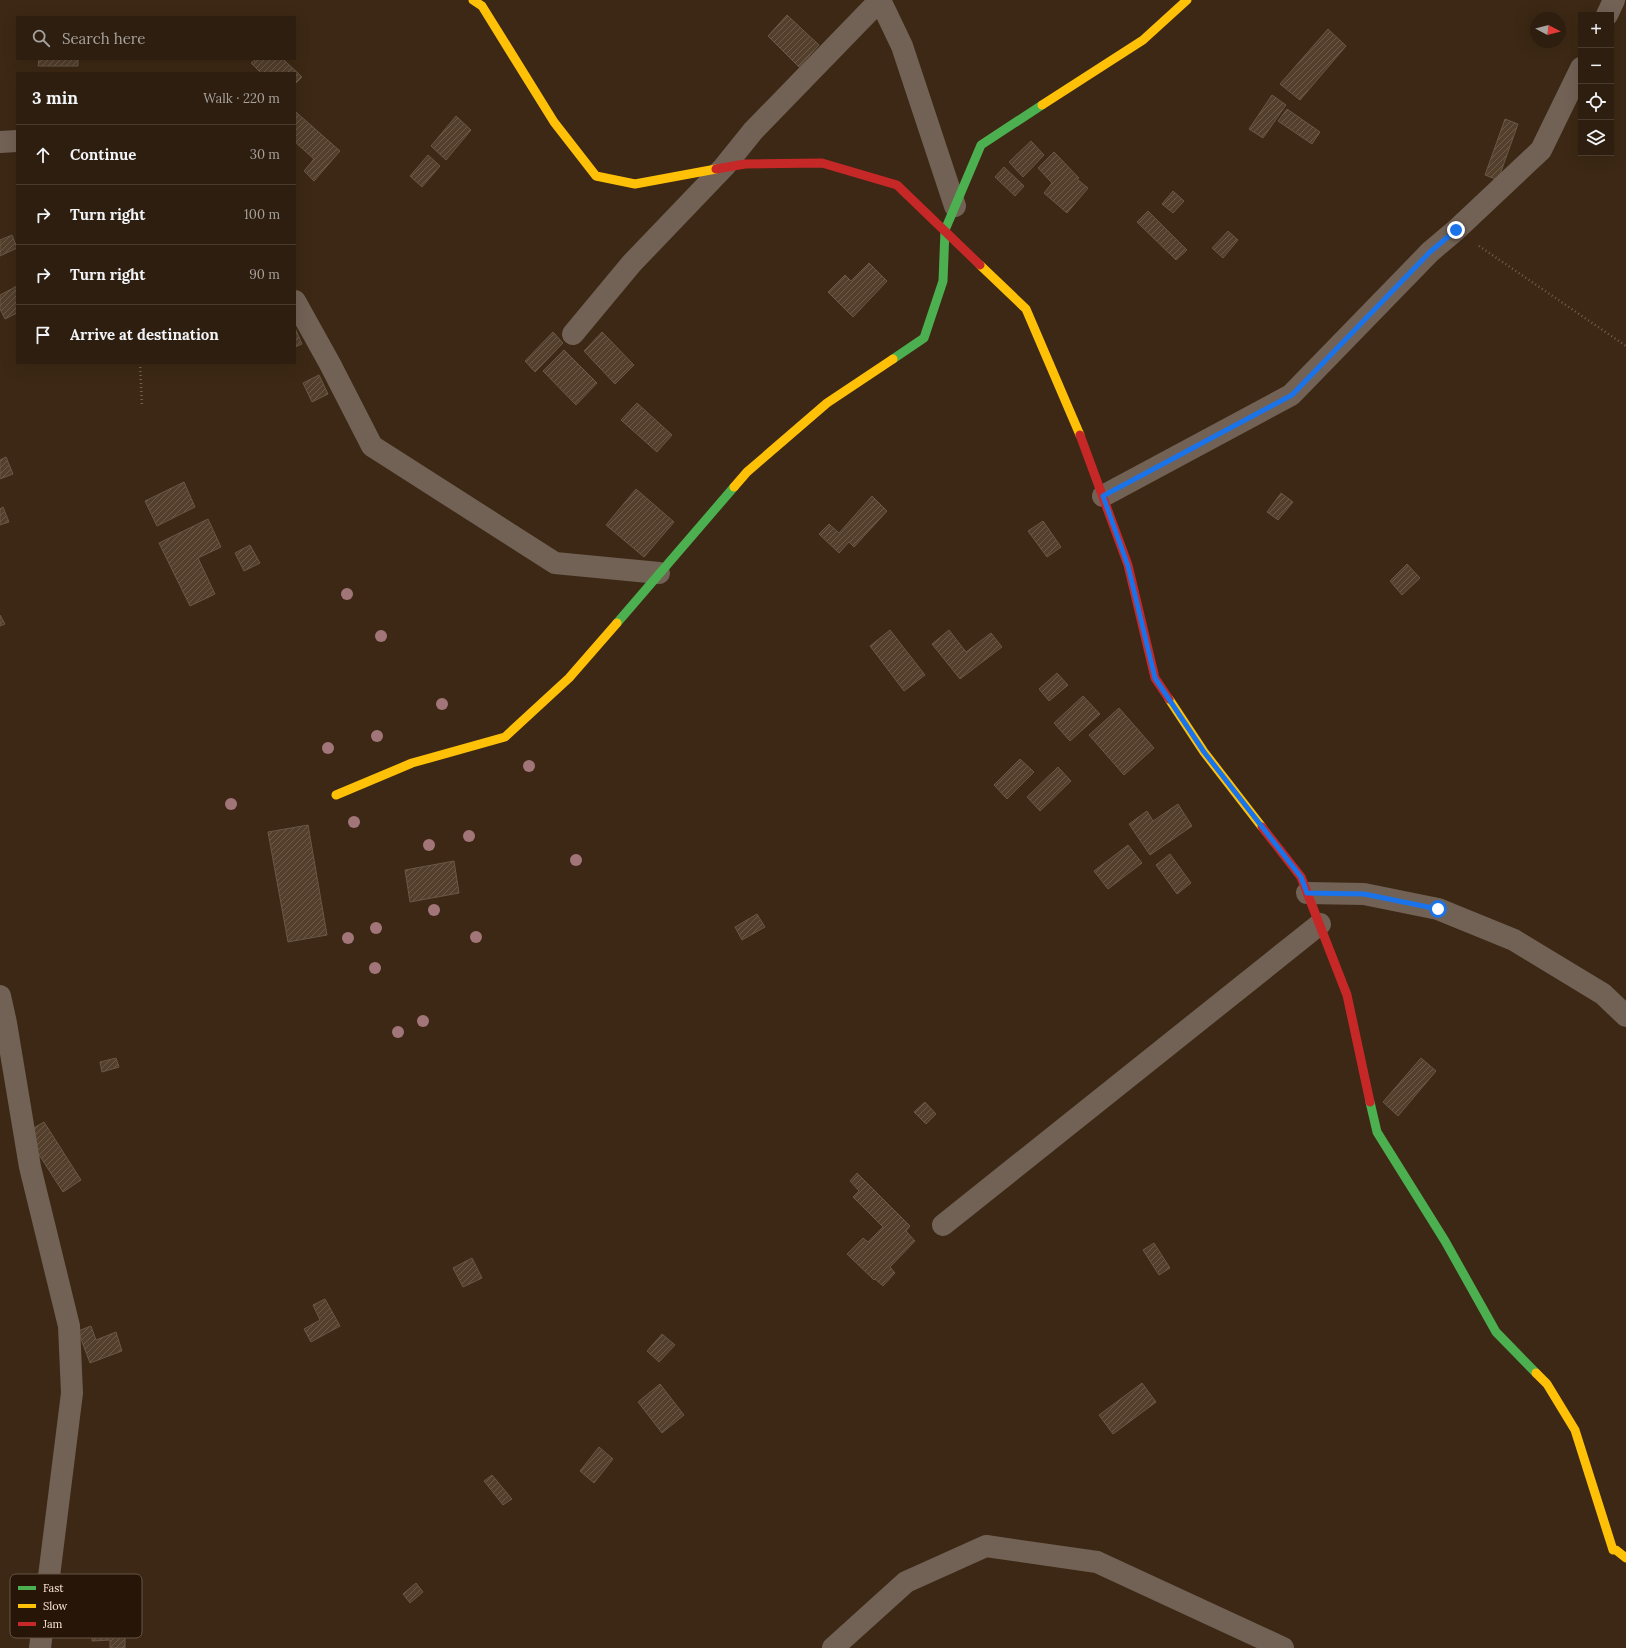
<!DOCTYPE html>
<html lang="en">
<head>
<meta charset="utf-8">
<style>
	body { margin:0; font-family:Lora,serif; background:#352718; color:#f1f3f6 }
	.controls { position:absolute; right:12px; top:12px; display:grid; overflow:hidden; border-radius:0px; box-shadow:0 4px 16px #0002 }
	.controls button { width:36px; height:36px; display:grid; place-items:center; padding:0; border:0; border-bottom:1px solid #483c2f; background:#2d1e0f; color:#f1f3f6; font:20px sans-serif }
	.compass { position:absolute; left:1530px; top:12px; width:36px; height:36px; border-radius:50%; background:#2d1e0f; box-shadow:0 4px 16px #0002; rotate:97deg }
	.stop { position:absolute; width:12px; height:12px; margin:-9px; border:3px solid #1a73e8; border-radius:50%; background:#fff }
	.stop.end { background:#1a73e8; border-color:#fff; box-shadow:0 1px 4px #0008 }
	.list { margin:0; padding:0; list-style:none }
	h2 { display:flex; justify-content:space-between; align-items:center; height:52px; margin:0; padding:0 16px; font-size:17px }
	h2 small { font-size:13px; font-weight:400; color:#a7a29e }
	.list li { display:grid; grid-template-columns:26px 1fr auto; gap:12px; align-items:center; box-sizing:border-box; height:60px; padding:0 16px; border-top:1px solid #483c2f }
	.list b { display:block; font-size:15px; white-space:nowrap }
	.list em { font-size:13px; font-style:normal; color:#a7a29e }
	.icon { flex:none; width:22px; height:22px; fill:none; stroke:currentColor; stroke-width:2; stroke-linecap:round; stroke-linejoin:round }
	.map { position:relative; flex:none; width:1626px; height:1648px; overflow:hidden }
	.search { position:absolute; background:#2d1e0f; box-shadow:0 4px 16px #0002; left:16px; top:16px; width:280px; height:44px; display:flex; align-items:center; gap:10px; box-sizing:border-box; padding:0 14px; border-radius:0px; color:#a7a29e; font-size:15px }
	.panel { position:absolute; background:#2d1e0f; box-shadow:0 4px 16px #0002; left:16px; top:72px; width:280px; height:292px; border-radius:0px }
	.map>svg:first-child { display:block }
</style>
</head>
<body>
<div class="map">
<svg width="1626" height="1648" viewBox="0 0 1626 1648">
	<defs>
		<pattern id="building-hatch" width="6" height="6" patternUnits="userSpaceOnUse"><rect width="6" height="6" fill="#533f2c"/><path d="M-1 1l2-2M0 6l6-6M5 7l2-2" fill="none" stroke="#6d5b4a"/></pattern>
	</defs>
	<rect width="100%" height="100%" fill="#3c2814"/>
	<path fill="url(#building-hatch)" stroke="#695747" d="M787,15L819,45L799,67L768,36Z
		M1328,29L1346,46L1300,100L1280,84Z
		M39,59H78V66H38Z
		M256,59H283L302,77L295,84V73H261L251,63Z
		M1272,95L1286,105L1263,138L1249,129Z
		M1287,109L1320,132L1312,144L1278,121Z
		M296,112L340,151L314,181L304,171L314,159L295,142Z
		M456,116L471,130L446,160L431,146Z
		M1505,119L1518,124L1498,180L1485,175Z
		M1031,141L1044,155L1023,177L1009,162Z
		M1054,152L1079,178L1077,179L1088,188L1067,213L1044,193L1052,183L1038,168Z
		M428,155L440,166L422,187L410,176Z
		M1004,167L1024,186L1015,196L995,177Z
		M1173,191L1184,201L1173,213L1162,204Z
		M1148,211L1187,250L1176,260L1137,222Z
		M1228,231L1238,240L1223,258L1212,248Z
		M12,235L17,248L0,256V240Z
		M869,263L887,281L853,317L828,292L845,275L851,281Z
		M17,286V313L5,319L0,309V295Z
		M295,328L302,344L295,347Z
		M553,332L563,343L535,372L525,361Z
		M602,332L634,365L615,384L584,351Z
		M564,350L597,383L576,405L543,371Z
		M319,375L328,394L312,402L303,383Z
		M637,403L672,435L657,452L621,420Z
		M6,457L13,474L0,479V460Z
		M184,482L195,507L157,526L145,501Z
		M636,489L674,522L644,557L606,525Z
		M1281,493L1293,502L1278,520L1267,512Z
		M872,496L887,511L854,547L849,542L839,553L819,534L829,524L839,533Z
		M3,507L9,522L0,525V509Z
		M208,519L221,547L198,558L215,594L190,606L159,543Z
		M1043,521L1061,547L1047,557L1028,531Z
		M250,545L260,563L244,571L235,553Z
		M1407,564L1420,578L1402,595L1390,581Z
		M0,615L5,624L0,626Z
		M890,630L925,675L904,691L870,646Z
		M949,630L966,652L991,633L1002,647L960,679L932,644Z
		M1057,673L1068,685L1049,701L1039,689Z
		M1083,696L1100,714L1070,741L1054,723Z
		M1119,708L1154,748L1124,775L1089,735Z
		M1020,759L1034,772L1007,799L994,785Z
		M1058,767L1071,781L1040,811L1027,797Z
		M1178,804L1192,826L1150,855L1129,824L1147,811L1153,821Z
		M308,825L327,935L288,942L268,832Z
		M1128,845L1142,863L1108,889L1094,871Z
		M1170,854L1191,883L1177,894L1156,865Z
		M454,861L459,893L410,902L405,870Z
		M757,914L765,927L742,940L735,927Z
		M116,1058L119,1067L102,1072L100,1062Z
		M1421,1058L1436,1071L1398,1116L1383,1102Z
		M925,1102L936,1114L926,1124L914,1112Z
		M44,1122L81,1180L63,1192L25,1133Z
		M857,1173L910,1226L906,1231L915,1241L890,1267L895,1273L883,1286L875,1279L874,1280L847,1254L863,1238L868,1242L883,1227L853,1197L859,1191L850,1181Z
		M1154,1243L1170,1268L1159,1275L1143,1250Z
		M472,1258L482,1278L463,1287L453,1268Z
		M325,1299L340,1326L311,1342L304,1329L320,1320L313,1305Z
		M91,1326L96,1340L116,1332L122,1351L90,1363L78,1331Z
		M662,1334L675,1345L659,1362L647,1351Z
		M1142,1383L1156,1402L1113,1434L1099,1415Z
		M660,1384L684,1415L662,1433L638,1402Z
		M599,1447L613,1459L594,1483L580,1471Z
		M492,1475L512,1499L503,1505L484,1481Z
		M416,1583L423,1592L410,1603L403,1594Z
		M92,1626H125V1648H110V1640L92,1641Z"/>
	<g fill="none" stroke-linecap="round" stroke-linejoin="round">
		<path stroke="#726255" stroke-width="2.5" stroke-dasharray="1 3" stroke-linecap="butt" d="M1479,246L1626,346
			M140,363L142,406"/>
		<path stroke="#726255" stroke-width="22" d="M880,0L902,46L955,206
			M1607,15L1614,0
			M0,142L17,141
			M295,301L330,364L372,446L555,563L659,573
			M573,334L632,263L724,167L753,131L880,0
			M1103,496L1291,395L1430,252L1456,230L1541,150L1581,68
			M1307,893L1364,894L1438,909L1514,940L1603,994L1626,1016
			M0,996L6,1023L30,1167L69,1326L72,1393L40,1648
			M943,1225L1320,924
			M833,1648L906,1582L986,1546L1097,1562L1283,1648"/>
		<path stroke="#4caf50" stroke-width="9" d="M893,359L924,338L943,281L945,230L981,145L1042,105
			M617,623L734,487
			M1370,1102L1377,1132L1445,1241L1496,1332L1536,1373"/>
		<path stroke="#ffc107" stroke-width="9" d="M473,0L482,6L554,122L596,176L635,184L716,169
			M1042,105L1143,40L1187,0
			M980,265L1026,309L1080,435
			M734,487L747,472L827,403L893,359
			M1169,699L1204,752L1262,827
			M336,795L412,763L505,737L569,678L617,623
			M1536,1373L1547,1384L1575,1430L1613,1550H1616L1626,1558"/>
		<path stroke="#c62828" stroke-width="9" d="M716,169L745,164L822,163L897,185L980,265
			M1080,435L1128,565L1155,678L1169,699
			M1262,827L1301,877L1347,995L1370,1102"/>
	</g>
	<g fill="#a27679">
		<circle cx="347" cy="594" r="6"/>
		<circle cx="381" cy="636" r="6"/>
		<circle cx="442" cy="704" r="6"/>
		<circle cx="377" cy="736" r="6"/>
		<circle cx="328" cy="748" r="6"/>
		<circle cx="529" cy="766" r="6"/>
		<circle cx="231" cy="804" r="6"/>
		<circle cx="354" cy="822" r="6"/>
		<circle cx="469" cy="836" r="6"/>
		<circle cx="429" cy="845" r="6"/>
		<circle cx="576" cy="860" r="6"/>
		<circle cx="434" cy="910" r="6"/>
		<circle cx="376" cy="928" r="6"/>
		<circle cx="476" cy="937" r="6"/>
		<circle cx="348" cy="938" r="6"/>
		<circle cx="375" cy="968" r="6"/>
		<circle cx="423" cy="1021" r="6"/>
		<circle cx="398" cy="1032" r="6"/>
	</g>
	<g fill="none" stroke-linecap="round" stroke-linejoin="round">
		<path stroke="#1a73e8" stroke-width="5" d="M1438,909L1364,894L1307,893L1301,877L1204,752L1155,678L1128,566L1103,496L1292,395L1430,252L1456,230"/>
	</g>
	<rect x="10" y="1574" width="132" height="64" rx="6" fill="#271508" stroke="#675447" stroke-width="1"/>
	<rect x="18" y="1586" width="18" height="4" fill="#4caf50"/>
	<rect x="18" y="1604" width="18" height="4" fill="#ffc107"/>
	<rect x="18" y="1622" width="18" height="4" fill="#c62828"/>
	<g font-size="11" fill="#fde8da">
		<text x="43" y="1592">Fast</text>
		<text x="43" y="1610">Slow</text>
		<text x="43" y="1628">Jam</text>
	</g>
</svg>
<div class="controls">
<button>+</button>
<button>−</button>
<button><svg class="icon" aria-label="locate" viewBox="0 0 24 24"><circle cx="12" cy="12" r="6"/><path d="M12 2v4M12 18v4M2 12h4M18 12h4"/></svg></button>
<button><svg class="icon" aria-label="layers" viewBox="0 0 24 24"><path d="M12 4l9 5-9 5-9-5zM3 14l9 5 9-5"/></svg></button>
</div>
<svg class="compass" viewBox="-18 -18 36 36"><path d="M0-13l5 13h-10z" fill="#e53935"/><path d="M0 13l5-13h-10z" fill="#a7a29e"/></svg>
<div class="stop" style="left:1438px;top:909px"></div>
<div class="stop end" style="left:1456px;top:230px"></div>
<div class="search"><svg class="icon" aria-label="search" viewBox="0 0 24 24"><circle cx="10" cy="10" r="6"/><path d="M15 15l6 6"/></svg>Search here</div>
<section class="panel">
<h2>3 min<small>Walk · 220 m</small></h2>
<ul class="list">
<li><svg class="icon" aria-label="ahead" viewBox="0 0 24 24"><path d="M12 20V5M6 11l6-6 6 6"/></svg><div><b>Continue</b></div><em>30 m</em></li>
<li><svg class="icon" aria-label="right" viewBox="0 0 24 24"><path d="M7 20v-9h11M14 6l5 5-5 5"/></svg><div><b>Turn right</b></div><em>100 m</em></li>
<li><svg class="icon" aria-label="right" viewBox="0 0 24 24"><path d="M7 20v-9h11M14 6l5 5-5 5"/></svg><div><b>Turn right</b></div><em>90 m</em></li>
<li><svg class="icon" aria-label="arrive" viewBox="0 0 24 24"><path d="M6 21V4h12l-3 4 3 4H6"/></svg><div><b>Arrive at destination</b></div></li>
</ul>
</section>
</div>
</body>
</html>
